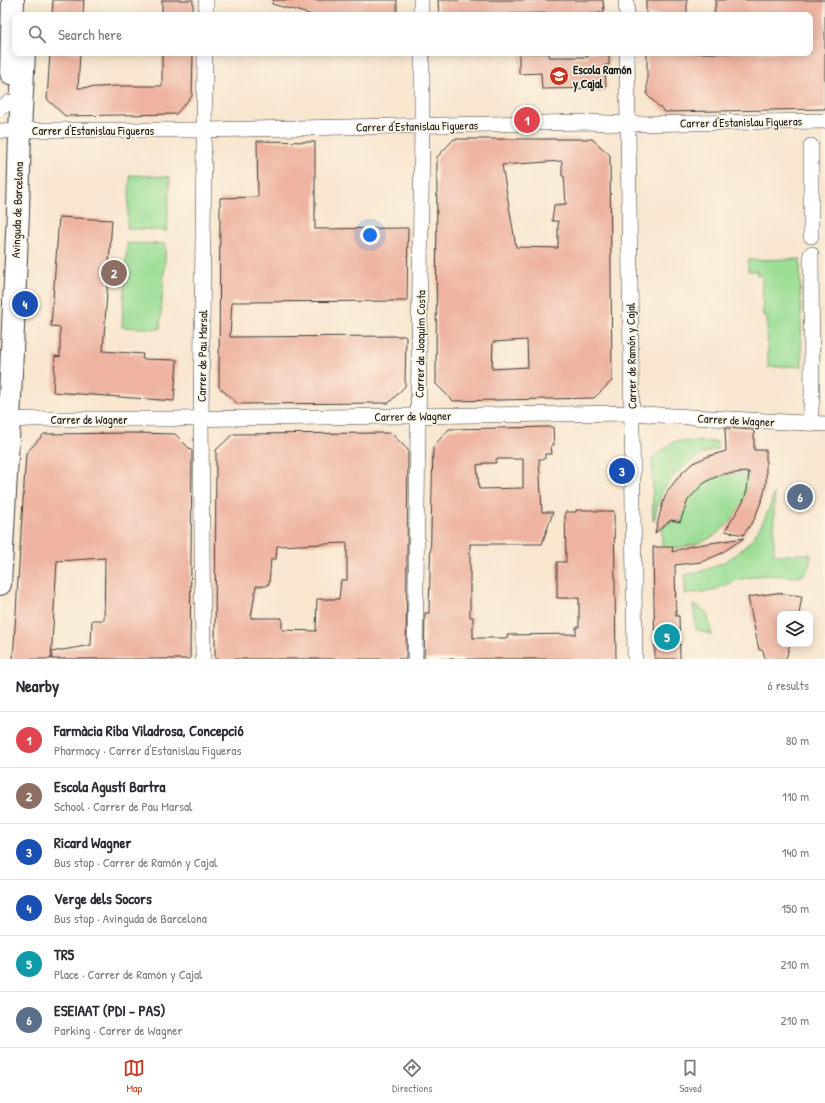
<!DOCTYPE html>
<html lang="en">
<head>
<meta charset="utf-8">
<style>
	body { margin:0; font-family:"Patrick Hand",sans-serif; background:#f7f7f7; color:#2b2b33 }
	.controls { position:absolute; right:12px; bottom:12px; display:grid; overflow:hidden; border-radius:8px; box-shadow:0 2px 10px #0003 }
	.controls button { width:36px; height:36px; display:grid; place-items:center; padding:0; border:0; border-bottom:1px solid #e1e1e2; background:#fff; color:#2b2b33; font:20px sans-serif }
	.you { position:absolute; left:370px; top:235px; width:14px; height:14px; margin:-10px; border:3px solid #fff; border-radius:50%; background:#1a73e8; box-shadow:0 0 0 6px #1a73e833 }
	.badge { display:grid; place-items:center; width:26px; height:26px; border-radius:50%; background:#c8321e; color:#fff; font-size:13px; font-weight:700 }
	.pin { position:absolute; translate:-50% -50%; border:2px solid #fff; box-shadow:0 1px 4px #0006 }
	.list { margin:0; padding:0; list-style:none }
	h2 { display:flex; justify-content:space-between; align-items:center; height:52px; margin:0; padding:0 16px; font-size:17px }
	h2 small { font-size:13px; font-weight:400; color:#7c7c81 }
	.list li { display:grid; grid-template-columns:26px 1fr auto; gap:12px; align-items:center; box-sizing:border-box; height:56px; padding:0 16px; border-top:1px solid #e1e1e2 }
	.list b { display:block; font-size:15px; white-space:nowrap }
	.list p { margin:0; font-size:13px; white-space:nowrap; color:#7c7c81 }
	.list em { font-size:13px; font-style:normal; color:#7c7c81 }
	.icon { flex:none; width:22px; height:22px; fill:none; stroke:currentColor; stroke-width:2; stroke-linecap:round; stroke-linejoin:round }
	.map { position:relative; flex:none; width:825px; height:659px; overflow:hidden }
	.search { position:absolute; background:#fff; box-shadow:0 2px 10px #0003; left:12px; right:12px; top:12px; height:44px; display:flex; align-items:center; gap:10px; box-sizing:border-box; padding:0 14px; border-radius:8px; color:#7c7c81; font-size:15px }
	.sheet { height:388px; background:#fff }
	nav { display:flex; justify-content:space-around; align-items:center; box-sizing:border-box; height:56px; border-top:1px solid #e1e1e2; background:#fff; font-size:11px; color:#7c7c81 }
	nav a { display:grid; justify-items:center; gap:2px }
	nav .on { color:#c8321e }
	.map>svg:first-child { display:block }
</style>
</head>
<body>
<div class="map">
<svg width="825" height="659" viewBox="0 0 825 659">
	<rect width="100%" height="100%" fill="#fcf5e5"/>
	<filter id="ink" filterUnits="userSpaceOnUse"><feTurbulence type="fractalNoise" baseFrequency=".025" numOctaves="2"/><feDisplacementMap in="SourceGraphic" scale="8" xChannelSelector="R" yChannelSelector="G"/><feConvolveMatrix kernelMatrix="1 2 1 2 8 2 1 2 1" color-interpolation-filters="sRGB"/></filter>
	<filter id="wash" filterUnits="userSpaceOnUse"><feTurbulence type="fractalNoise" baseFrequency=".012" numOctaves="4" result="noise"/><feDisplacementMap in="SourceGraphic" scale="16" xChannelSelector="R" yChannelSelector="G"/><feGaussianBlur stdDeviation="0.9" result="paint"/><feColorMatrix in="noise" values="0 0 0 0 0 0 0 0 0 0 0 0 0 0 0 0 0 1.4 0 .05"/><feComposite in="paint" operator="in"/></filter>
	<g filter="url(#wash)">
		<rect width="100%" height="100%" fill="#f8e6cf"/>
		<path fill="#9bde95" stroke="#5c7d58" d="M130,175L170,177L167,231L127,228Z
			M127,243L166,244L160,329L122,327Z
			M800,259L802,366L768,367L767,316H763L762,275H757V271H748V260Z
			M675,441L717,442V449C691,457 666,476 658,503C656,509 656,515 654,521H653L652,458Z
			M749,472C748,478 748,485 747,491C739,519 715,542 686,546C678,548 669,549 662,546V527L671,520L680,522C682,515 684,508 687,501C699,478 725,473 749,472Z
			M774,493V555L811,554L809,568L804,574L797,577L762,575L737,580L712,591L685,594V575C734,566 761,541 774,493Z
			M693,605C710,609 708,620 712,635L696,629Z"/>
		<g id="blocks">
			<path fill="#eeb4a1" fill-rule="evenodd" d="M53,0H84L83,15H52Z
				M162,0H193V15H162Z
				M273,0H397V15H313L272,4Z
				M438,0H603L604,12H599V14L549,13L510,14V15H439Z
				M646,0H687V15H646Z
				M716,0H825V109L665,112L647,95V53H810V15H714Z
				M50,53H80L78,88L118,86H162V53H193L192,96L176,114L65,116L47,99Z
				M519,53H549V57H588V53H609V65H605L606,88L542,89L541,73L519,74Z
				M454,139H592L610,155L612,381L594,398L453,401L436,384L437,157ZM562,161V176H564L566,204L554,205L552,221H558V248L516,247L502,165ZM527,340L528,367L492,369L493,342Z
				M257,141L315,142V229L408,228L407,301L232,302L230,337L406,336L405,386L389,403L238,404L219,387L220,198L258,197Z
				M59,217L112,220L103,351L143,354L142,359L177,360L174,401L53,392L55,356L60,357V327L51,326Z
				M553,427L554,445H551L552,454H545V459H539L542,512H553L542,544H470V617H473V638H507V635L576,634V627H579V598H557V562H566L565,512H576V510H593L594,511H614L616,659H424L425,613H429L433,447L449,429ZM496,459H523V488L479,489L477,465L483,464V463H496Z
				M725,428L754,430V450H766V484L763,497L754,520L743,535L725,531L743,502L747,490L749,472L734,473L723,474L711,479L703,484L688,500L680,522L671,520L655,533L663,502L668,490L682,473L693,463L709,456L726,451Z
				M134,433L175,434L192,451L190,659H52V652L91,645L92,620H104L105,558L57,561L51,659H13L26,453L44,434Z
				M391,433L408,450L406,659H215L216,450L233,434ZM347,543V580H341L339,599H317L316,631L282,630V618H251L256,586H267V584H269L271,559H276L277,546Z
				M744,538L720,554L701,562L675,565L676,616H679L680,659H655L653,547H673L672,552L691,546Z
				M776,593L802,596L799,614H780V644H790L786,659H765L763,650H759L748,597Z"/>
		</g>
	</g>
	<g filter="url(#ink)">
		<use href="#blocks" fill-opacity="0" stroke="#3d3a37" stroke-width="1"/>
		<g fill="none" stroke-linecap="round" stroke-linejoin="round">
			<g stroke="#3d3a37" stroke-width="16">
				<path id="street" d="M421,0V15
					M626,0L627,15
					M206,15V0
					M627,53L635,659
					M0,108L10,102
					M0,131L20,130H205L588,122L628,124L825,121
					M811,146V236
					M0,421L30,419H171L632,413L673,416L825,424
					M810,423L812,395L811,254
					M203,659L201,418L205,53
					M415,659L422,126V53"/>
			</g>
			<g stroke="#3d3a37" stroke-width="24">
				<path id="secondary" d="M11,73L13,0
					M0,584L9,420L18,211L20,130L24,53"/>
			</g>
			<use href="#street" stroke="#fff" stroke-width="15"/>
			<use href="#secondary" stroke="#fff" stroke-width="22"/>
		</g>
	</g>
	<defs>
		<g id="school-disc" transform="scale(1)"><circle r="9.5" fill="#c8321e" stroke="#fcf5e5"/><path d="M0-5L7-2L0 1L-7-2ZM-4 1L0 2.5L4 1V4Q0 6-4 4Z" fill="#fff"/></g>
	</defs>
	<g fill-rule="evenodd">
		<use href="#school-disc" x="559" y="76"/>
	</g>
	<g text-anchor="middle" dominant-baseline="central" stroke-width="3" stroke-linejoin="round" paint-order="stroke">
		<g font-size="12" font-weight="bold" fill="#1c1c1c" stroke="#fcf5e5" text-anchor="start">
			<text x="573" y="69">Escola Ramón<tspan x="573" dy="14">y Cajal</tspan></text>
		</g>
		<g font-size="12" fill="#1c1c1c" stroke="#fcf5e5">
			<text transform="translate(741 122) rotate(-1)">Carrer d'Estanislau Figueras</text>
			<text transform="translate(417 126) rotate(-1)">Carrer d'Estanislau Figueras</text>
			<text x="93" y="130">Carrer d'Estanislau Figueras</text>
			<text transform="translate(17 210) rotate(-88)">Avinguda de Barcelona</text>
			<text transform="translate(420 344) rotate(-89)">Carrer de Joaquim Costa</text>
			<text transform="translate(202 356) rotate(-89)">Carrer de Pau Marsal</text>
			<text transform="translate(631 356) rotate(-91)">Carrer de Ramón y Cajal</text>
			<text transform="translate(413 416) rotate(-1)">Carrer de Wagner</text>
			<text x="89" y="419">Carrer de Wagner</text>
			<text transform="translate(736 420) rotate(3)">Carrer de Wagner</text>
		</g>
	</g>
</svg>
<div class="controls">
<button><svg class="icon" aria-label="layers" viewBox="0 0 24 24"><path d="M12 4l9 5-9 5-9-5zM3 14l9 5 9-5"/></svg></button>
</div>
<div class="you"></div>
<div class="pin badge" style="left:527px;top:120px;background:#e0444e">1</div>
<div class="pin badge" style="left:114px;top:273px;background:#8d6e63">2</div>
<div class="pin badge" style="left:622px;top:471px;background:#1a4fb4">3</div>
<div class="pin badge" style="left:25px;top:304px;background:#1a4fb4">4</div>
<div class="pin badge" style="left:667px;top:637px;background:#0f9aa8">5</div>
<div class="pin badge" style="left:800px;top:497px;background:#5c6f8a">6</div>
<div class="search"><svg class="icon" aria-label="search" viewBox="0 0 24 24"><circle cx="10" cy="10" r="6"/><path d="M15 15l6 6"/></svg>Search here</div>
</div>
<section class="sheet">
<h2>Nearby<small>6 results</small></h2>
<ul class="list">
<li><span class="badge" style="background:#e0444e">1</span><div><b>Farmàcia Riba Viladrosa, Concepció</b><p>Pharmacy · Carrer d'Estanislau Figueras</p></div><em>80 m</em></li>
<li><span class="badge" style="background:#8d6e63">2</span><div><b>Escola Agustí Bartra</b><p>School · Carrer de Pau Marsal</p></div><em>110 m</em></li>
<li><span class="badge" style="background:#1a4fb4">3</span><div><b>Ricard Wagner</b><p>Bus stop · Carrer de Ramón y Cajal</p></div><em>140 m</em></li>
<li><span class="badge" style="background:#1a4fb4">4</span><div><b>Verge dels Socors</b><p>Bus stop · Avinguda de Barcelona</p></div><em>150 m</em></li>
<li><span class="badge" style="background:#0f9aa8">5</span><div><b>TR5</b><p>Place · Carrer de Ramón y Cajal</p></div><em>210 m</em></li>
<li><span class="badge" style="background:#5c6f8a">6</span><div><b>ESEIAAT (PDI - PAS)</b><p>Parking · Carrer de Wagner</p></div><em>210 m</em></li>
</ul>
</section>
<nav>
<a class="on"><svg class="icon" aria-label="map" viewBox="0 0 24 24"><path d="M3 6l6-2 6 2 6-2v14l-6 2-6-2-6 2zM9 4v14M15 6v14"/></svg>Map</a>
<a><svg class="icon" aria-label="directions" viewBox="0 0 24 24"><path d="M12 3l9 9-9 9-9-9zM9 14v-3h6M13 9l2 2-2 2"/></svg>Directions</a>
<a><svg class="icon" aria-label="saved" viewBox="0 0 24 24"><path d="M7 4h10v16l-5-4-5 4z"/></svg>Saved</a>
</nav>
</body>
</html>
